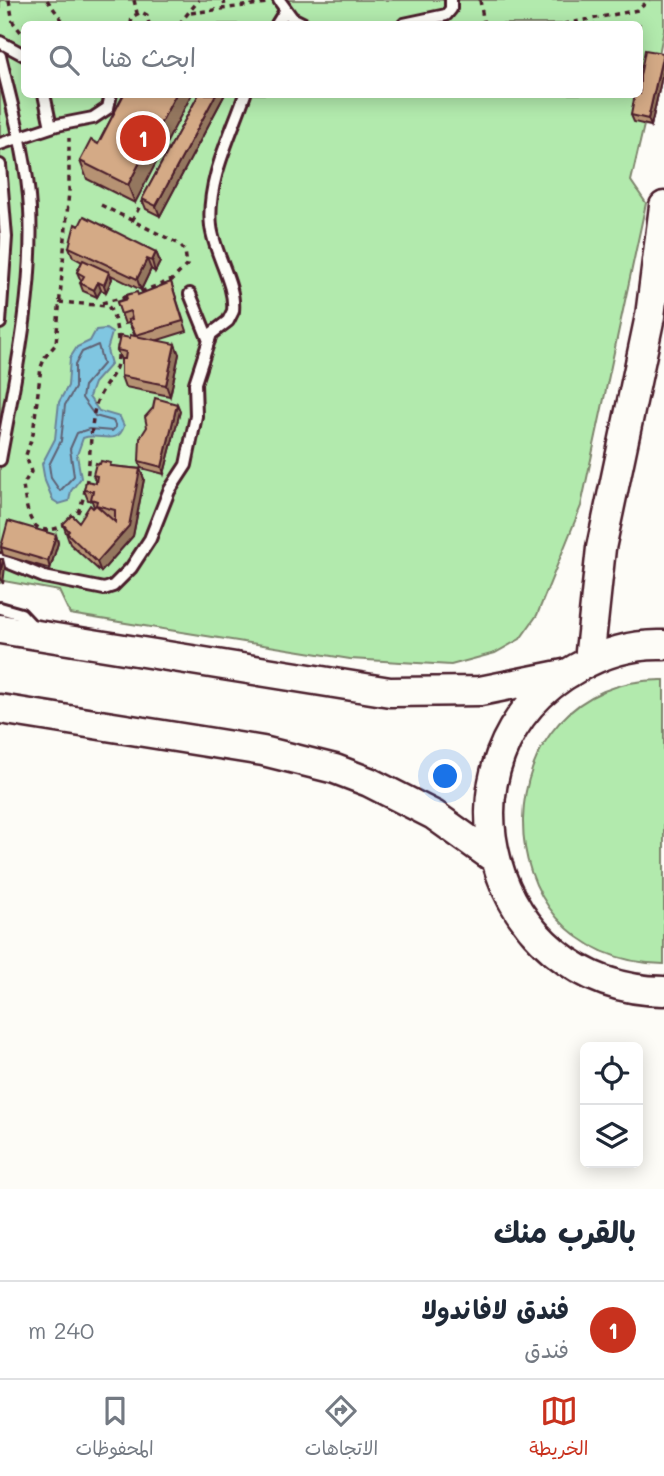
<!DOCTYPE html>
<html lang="ar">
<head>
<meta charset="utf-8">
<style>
	body { margin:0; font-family:Mali,"Playpen Sans Arabic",sans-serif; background:#f6f6f7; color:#1f2937; direction:rtl }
	.controls { position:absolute; right:21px; bottom:21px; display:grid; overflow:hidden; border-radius:10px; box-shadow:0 4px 18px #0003 }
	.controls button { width:63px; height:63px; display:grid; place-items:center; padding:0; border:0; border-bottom:2px solid #e0e1e3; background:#fff; color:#1f2937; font:35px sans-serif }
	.you { position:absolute; left:446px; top:777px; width:24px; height:24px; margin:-18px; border:5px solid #fff; border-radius:50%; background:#1a73e8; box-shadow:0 0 0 10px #1a73e833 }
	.badge { display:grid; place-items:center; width:46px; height:46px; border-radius:50%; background:#c8321e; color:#fff; font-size:23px; font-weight:700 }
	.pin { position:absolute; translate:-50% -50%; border:4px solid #fff; box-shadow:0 2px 7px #0006 }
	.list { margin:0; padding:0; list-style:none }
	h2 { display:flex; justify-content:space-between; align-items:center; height:91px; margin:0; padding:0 28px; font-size:30px }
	h2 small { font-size:23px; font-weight:400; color:#747a83 }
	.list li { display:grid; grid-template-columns:46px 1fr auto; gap:21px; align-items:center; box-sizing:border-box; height:98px; padding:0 28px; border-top:2px solid #e0e1e3 }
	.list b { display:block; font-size:26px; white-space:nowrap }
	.list p { margin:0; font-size:23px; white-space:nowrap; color:#747a83 }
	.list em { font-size:23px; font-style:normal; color:#747a83 }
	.icon { flex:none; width:38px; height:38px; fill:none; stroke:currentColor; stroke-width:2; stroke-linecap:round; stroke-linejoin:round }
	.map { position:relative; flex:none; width:664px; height:1189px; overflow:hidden; direction:ltr }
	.search { position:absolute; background:#fff; box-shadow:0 4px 18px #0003; left:21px; right:21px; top:21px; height:77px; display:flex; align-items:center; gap:18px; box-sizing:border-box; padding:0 24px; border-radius:10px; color:#747a83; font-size:26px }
	.sheet { height:189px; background:#fff }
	nav { display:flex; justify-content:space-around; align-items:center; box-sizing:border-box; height:98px; border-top:2px solid #e0e1e3; background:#fff; font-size:19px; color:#747a83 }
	nav a { display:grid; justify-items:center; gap:4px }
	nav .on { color:#c8321e }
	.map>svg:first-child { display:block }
</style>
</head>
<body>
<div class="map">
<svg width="664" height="1189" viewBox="0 0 664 1189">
	<rect width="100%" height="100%" fill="#fdfcf7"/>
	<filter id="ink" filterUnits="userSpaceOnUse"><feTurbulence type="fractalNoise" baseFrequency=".0143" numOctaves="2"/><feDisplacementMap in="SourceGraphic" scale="14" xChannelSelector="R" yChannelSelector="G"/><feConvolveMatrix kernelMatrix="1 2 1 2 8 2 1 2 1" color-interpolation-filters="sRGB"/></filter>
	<g filter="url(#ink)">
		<path fill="#b2eaad" stroke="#7e846c" stroke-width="2" fill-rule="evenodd" d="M0,0H664V30L658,59L664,60V67L651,126L644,125L631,181L646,203L581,506L537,615L520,639L495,653L451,665L350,659L70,614L59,591L4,581L0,583ZM24,24H640V94H24Z
			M664,680V964C472,961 480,677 664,680Z"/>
		<path fill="#80c6e1" stroke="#6a8398" stroke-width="2" d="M106,329L112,333L107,350L111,364L94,383L89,397L99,411L120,417L124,426C118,447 98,432 83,438L77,455L81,478L71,491L69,501L59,504L53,500L45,481L42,464L55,439L59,402L68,386L70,358L77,347L90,341L96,330Z"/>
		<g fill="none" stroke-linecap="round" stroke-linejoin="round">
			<path stroke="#606274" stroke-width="2" d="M98,345L103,364L84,386L82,398L95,416L113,421L116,427L112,431L89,429L77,433L70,449L74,476L60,491L51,478L49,465L61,441L65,405L75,388V365L82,352Z"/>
			<g stroke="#4a1f2b" stroke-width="16">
				<path id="service" d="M279,0L292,18L304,24
					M277,24L285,11
					M404,24L446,15L451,9V0
					M0,42L24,55
					M0,56C12,107 27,157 30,209C34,293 15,378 0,460
					M44,94L51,127
					M0,144L57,125L93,118L108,108L111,94
					M0,165L6,237L0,323
					M190,294L209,341
					M0,559L44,577L104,589L113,586L131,568L150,539L169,491L186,465L196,416L195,383L211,334L228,321L233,311C236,284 214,254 211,226C206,182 231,135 245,94
					M0,608L21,614L36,630"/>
			</g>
			<g stroke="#4a1f2b" stroke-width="33">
				<path id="tertiary" d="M0,629L390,692L480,691L569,673
					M664,645C634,644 603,653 577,668C422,755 489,989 664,991
					M589,661L601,548L650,316L664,206
					M0,709L263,751L335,769L369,782L434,815L494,858"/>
			</g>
			<path stroke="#4a1f2b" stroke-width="3.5" stroke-dasharray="5 5" stroke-linecap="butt" d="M9,0L13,22L24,36
				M47,0L65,24
				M134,0L137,13
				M224,0L225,8
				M480,0L484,24
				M191,13L267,3
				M131,24L132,17L141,12L147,15L149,24
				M179,24L199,0
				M564,24L638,10L649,0
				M101,205L179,244L185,251L187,265L172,280L135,294
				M132,221L144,198
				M59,302L108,306C118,319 120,349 117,364C114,378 99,390 95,408C88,437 92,498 73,519
				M102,303L128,296
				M67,524C30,543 27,513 23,485L31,472L26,455L33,434L41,367L45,357L56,344L69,191V138"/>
			<use href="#service" stroke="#fdfcf7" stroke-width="10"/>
			<use href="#tertiary" stroke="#fdfcf7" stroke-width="28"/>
		</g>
		<path fill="#b69273" stroke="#4a1f2b" stroke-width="2" d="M663,53L664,57V67L651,126L634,122L631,115Z
			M124,94L135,203L87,179L80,161L98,144Z
			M199,94H225L160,216L146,209L142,199Z
			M69,247L156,252L160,262L155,272L151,269L141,290L111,275L112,279L106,292L101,290L97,297L83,291L80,283L82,281L80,279L77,272L82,262L73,257Z
			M171,282L187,331L158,340L179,354L170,396L125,387L121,376V360L117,350L130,338L135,336L129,323L125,324L117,302L138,295Z
			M177,404L180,411L164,474L141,468L139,461Z
			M112,466L140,469L144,479L133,536L101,572L70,544L63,524L79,522L94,507L92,501L88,500L84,490L96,483L93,475Z
			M56,535L58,543L50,569L3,555L1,547Z"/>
		<path fill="#94775e" stroke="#4a1f2b" stroke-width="2" d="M663,53L664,57V67L651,126L648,119Z
			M176,94H192L135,203L128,185Z
			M216,94H225L160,216L156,206Z
			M156,252L160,262L155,272L152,261Z
			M147,259L151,269L141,290L137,279Z
			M109,272L112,279L106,292L104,285Z
			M98,282L101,290L97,297L94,290Z
			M175,344L179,354L170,396L166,385Z
			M177,404L180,411L164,474L162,467Z
			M140,469L144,479L133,536L101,572L97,562Z
			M56,535L58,543L50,569L48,561Z
			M3,559L5,567L3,584L0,576Z"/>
		<path fill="#d4aa86" stroke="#4a1f2b" stroke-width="2" d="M645,50L663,53L648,119L631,115L635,94H640V76Z
			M124,94H176L128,185L80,161L91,140L98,144Z
			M199,94H216L156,206L142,199Z
			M84,216L156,252L152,261L147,259L137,279L69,247L75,224L79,226Z
			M83,260L109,272L104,285L98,282L94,290L80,283L84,276L77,272Z
			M171,282L183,321L136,335L128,320L132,319L130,311L121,314L117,302L127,299L126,295L137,292L138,295Z
			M130,335L175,344L166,385L121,376V359H125L126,352L117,350L120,336L130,338Z
			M155,398L177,404L162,467L139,461L140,438L147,427L145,417L153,408Z
			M101,461L111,463L110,466L140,469L129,526L97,562L67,533L69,531L63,524L72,515L79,522L90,505L93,508L96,505L115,522V510L96,505L97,501L91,499L93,491L84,490L86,481L96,483L97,476L93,475L96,463L100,464Z
			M8,521L56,535L48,561L1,547Z
			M0,559H3L0,576Z"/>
	</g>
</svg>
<div class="controls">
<button><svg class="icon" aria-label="locate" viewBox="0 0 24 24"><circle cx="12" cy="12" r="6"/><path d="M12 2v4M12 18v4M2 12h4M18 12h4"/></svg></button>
<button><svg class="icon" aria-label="layers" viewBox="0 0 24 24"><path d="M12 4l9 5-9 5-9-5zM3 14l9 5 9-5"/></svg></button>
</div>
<div class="you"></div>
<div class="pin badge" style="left:143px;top:138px">1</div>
<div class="search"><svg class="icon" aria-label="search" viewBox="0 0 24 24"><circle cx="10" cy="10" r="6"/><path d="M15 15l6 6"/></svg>ابحث هنا</div>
</div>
<section class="sheet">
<h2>بالقرب منك<small></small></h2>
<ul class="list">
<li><span class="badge">1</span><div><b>فندق لافاندولا</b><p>فندق</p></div><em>240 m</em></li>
</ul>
</section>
<nav>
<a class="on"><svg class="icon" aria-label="map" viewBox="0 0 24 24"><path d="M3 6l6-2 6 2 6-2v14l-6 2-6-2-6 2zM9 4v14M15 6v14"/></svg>الخريطة</a>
<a><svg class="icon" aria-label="directions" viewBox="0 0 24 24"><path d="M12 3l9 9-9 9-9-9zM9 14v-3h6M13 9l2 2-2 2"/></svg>الاتجاهات</a>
<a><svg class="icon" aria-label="saved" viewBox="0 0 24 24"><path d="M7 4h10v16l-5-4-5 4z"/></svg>المحفوظات</a>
</nav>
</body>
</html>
